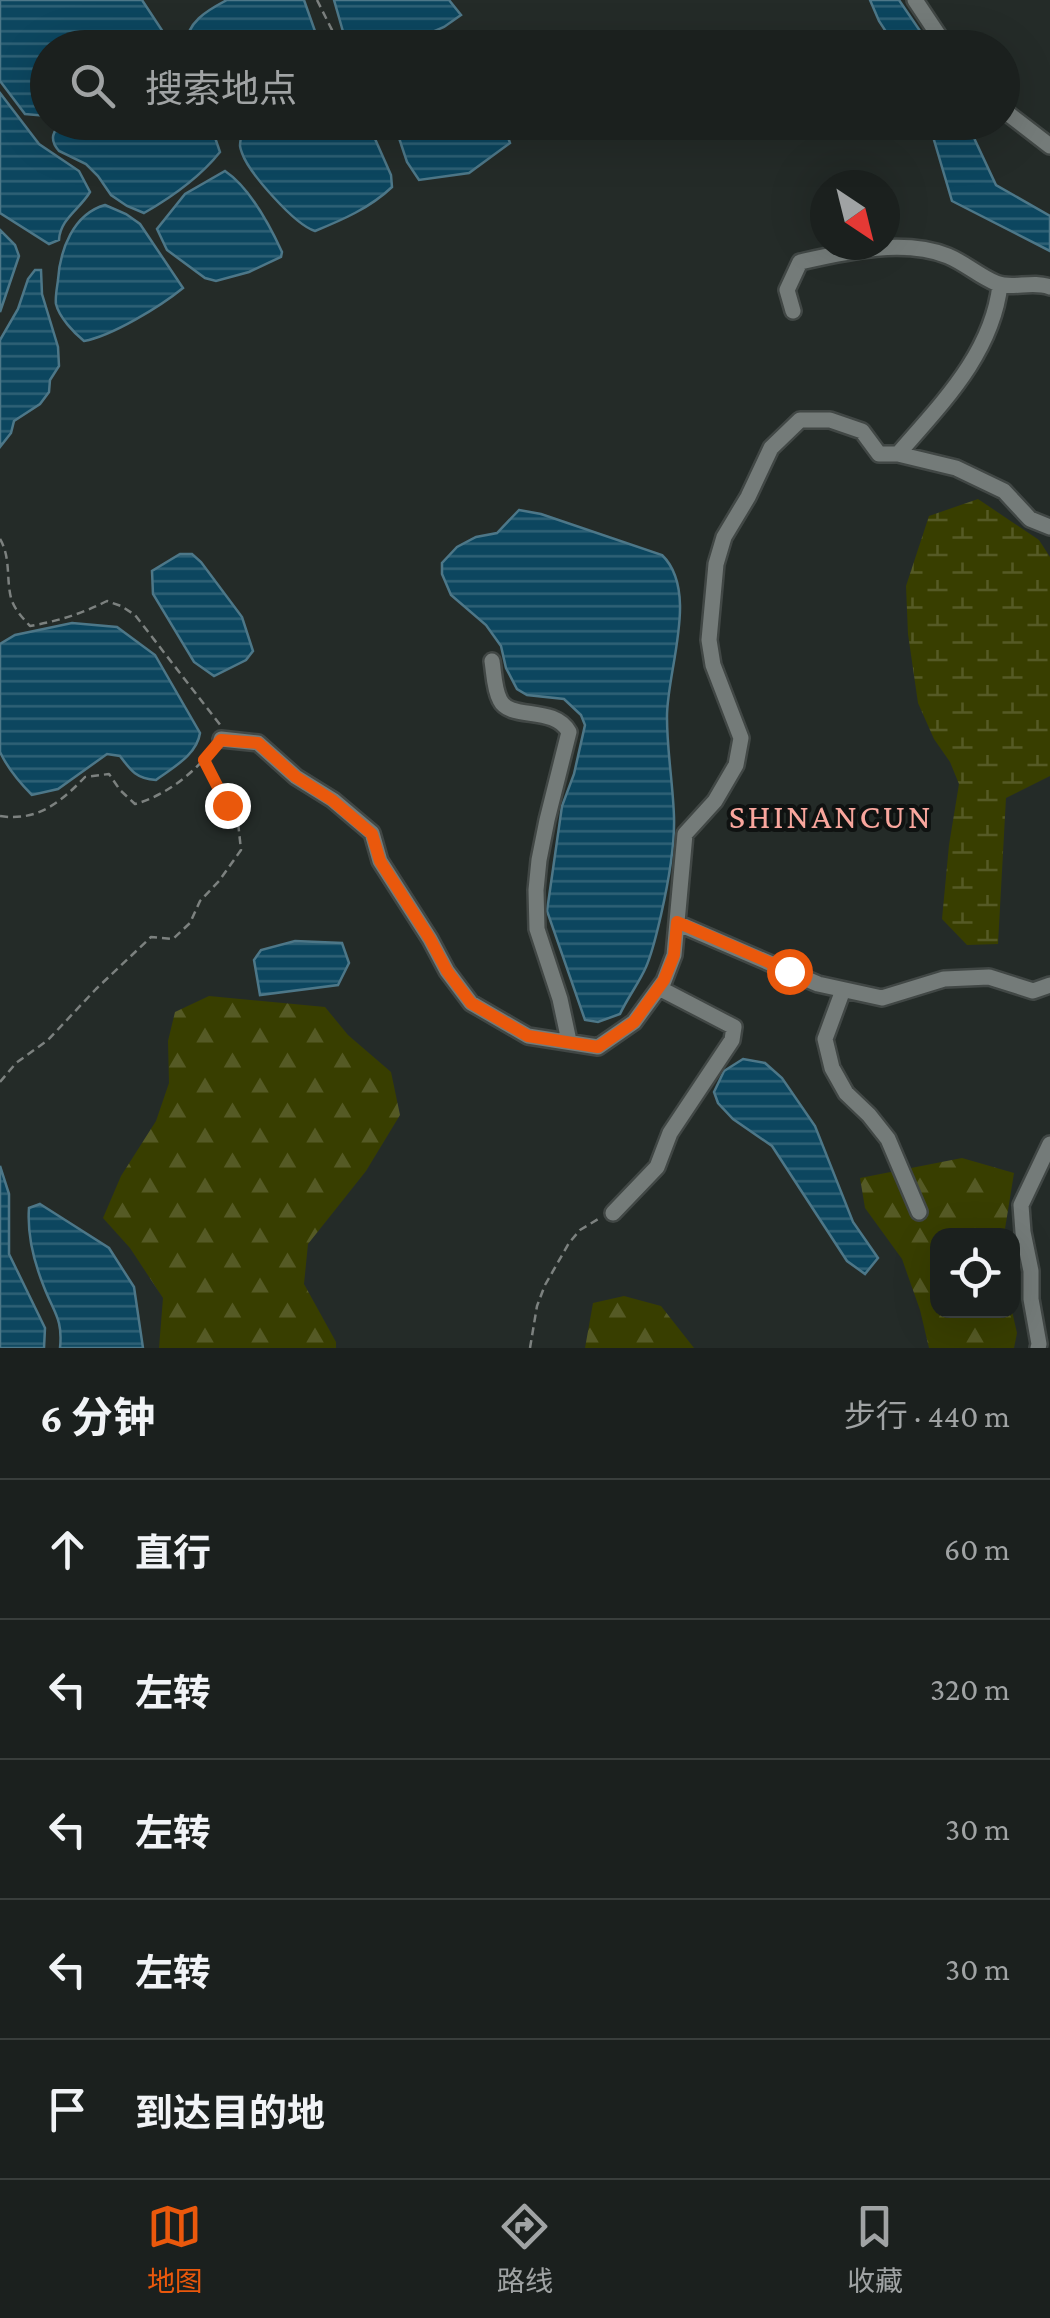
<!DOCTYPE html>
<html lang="zh">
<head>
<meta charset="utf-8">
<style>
	body { margin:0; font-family:"Crimson Pro","Noto Sans SC",serif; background:#282d2b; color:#f1f3f6 }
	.controls { position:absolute; right:30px; bottom:30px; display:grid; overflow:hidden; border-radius:20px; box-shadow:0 10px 40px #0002 }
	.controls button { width:90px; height:90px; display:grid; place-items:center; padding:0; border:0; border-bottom:2px solid #393e3c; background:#1b201e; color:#f1f3f6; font:50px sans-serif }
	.compass { position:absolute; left:810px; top:170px; width:90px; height:90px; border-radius:50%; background:#1b201e; box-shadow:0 10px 40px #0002; rotate:145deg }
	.stop { position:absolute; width:30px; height:30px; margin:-22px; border:8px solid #ea580c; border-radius:50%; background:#fff }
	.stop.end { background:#ea580c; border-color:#fff; box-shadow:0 2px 10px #0008 }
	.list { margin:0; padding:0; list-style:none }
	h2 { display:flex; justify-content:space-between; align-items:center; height:130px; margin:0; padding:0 40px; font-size:42px }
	h2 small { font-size:32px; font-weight:400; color:#a0a3a4 }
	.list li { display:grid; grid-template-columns:65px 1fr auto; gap:30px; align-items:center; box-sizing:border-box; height:140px; padding:0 40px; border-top:2px solid #393e3c }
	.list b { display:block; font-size:38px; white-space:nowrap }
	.list em { font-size:32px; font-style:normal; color:#a0a3a4 }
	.icon { flex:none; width:55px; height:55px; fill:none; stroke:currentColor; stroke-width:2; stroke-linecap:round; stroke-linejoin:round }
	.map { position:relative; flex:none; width:1050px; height:1348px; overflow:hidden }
	.search { position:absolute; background:#1b201e; box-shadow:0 10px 40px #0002; left:30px; right:30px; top:30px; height:110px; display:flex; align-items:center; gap:25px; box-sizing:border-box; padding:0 35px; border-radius:55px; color:#a0a3a4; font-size:38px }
	.sheet { height:830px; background:#1b201e }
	nav { display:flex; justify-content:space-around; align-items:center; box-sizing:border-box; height:140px; border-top:2px solid #393e3c; background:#1b201e; font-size:28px; color:#a0a3a4 }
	nav a { display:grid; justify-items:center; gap:5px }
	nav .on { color:#ea580c }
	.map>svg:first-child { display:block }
</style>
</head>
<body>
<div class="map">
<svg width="1050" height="1348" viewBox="0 0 1050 1348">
	<defs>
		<pattern id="forest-firs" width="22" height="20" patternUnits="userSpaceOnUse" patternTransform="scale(2.5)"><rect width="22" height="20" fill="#383e00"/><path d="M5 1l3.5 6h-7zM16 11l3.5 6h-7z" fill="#555a25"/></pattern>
		<pattern id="wetland-marsh" width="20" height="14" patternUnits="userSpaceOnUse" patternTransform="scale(2.5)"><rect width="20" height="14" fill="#383e00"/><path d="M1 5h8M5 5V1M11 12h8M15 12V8" fill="none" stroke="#555a25"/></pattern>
		<pattern id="water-rules" width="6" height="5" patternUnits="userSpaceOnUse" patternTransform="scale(2.5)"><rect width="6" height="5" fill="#0c465f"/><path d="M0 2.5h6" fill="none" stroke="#2f6176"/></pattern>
	</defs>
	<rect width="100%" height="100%" fill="#242b28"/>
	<path fill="url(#forest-firs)" d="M209,996L325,1007L348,1035L391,1072L400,1115L366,1171L308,1244L304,1284L336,1342V1348H159L163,1298L130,1248L103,1218L121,1176L156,1121L169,1083L168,1041L175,1012Z
		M962,1158L1014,1173L1004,1235L938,1236V1310L1012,1311L1017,1333L1014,1348H929L920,1310L902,1259L865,1208L860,1178Z
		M624,1296L661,1306L694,1348H585L593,1303Z"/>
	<path fill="url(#wetland-marsh)" d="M978,499L1039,540L1050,557V776L1006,798L998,944L967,945L942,919L949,845L959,784L950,762L934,739L918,703L908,634L906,586L929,516Z"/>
	<path fill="url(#water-rules)" stroke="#4d7788" stroke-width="2.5" d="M0,0H142L173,47L48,48L47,116L25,114L0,81Z
		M227,0H304L316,34L324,47H185C187,22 206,11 227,0Z
		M334,0H449L461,15L444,27L398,47H350L346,42Z
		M870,0H899L931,47H896L879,21Z
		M0,93L39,144L79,171L90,192C80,209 60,219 59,240L49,244L0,213Z
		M64,122L210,123L220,152C200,177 172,197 144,213L127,206L111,195L98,176L86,164L59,151C49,140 52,130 64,122Z
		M266,122L368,123L391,175L392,187C370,208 342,220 315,231C295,225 249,173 242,153C239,145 240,145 241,137Z
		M394,123H503L510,143L469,173L419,180L407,162Z
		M929,123H967L996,185L1050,216V251L952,201Z
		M225,171C249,187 270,226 282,252L281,257L249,272L216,281L205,278L167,250L157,229L185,194Z
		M105,205L126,214L140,224L183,288C161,306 112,336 84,341C74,333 59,317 56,304C55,297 57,288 58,280C60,250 73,214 105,205Z
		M0,230L15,245L19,256L0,312Z
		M35,270H41L42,294L58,347L59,366L50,380L49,392L40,404L14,421L11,433L0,447V340L18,309L28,279Z
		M519,510L541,514L662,555C700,592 666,672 667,718C667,751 673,784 674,817C675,849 668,884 661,915C657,932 653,951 646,967C639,983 628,997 620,1014L598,1022L585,1020L547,911L562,806L574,774L585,725L581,715L564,699L527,695L517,689L506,668L501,646L486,625L451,595L442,574V563L457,547L476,537L497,533Z
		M180,554H192L201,562L242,617L253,651L246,660L214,676L194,662L153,594L152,571Z
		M72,623L117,627L155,655L200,733C197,755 172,768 156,780C137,779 131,771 120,756L107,754L58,789L32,795C19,782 8,769 0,752V644L15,635Z
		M295,941L342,943L349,963L338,985L260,995L254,960L261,950Z
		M743,1059L765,1063L782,1078L815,1126L853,1222L878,1258L865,1274L847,1261L772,1146L733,1119L718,1103L714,1092L724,1071Z
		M0,1166L9,1194V1254L45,1328L44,1348H0Z
		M40,1204L109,1248L134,1287L143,1348H60C63,1319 54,1313 44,1287C34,1262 27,1235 29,1208Z"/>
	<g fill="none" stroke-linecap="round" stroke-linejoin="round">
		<g stroke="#414745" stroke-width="20">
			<path id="minor" d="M915,0L947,48
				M1002,109L1050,146
				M793,311L787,290L800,262C845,252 903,238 948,256C965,263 979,276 996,283C1012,290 1032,280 1050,287
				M898,454C941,404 992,354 1000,285
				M492,661C494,673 494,689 500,700C510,721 554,705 569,732L547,820L539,860L536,890L537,929L560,999L569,1041
				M221,739L258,743L296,777L333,800L372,833L380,861L430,939L447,971L471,1003L528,1036L598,1047L634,1022L664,981L674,955L685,834L715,801L736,765L741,738L713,665L709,640L716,564L724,537L748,497L771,448L800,420H830L862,431L879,454H898L956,468L1004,491L1030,519L1050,527
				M677,923L818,984L882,998L944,979L989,977L1033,991L1050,985
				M843,990L825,1039L832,1068L846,1093L869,1115L888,1139L919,1212
				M613,1213L657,1167L670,1133L732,1040L734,1027L659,988
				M1038,1348L1039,1344L1031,1299V1271L1023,1232L1021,1205L1050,1144"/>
		</g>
		<path stroke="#7c817f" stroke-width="2.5" stroke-dasharray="8 5" stroke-linecap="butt" d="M317,0L341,48
			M0,539C11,558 6,578 11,598C14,609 22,617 30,626C58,621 81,614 107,601L121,606L135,615L221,726
			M0,816C37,822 61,802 85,777L109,774L120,790L135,804C164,796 192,775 211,751
			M0,1082L16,1063L48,1040L96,989L151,937L173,939L190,923L200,901L219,881L241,850L238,822L217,788L204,762
			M530,1348L537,1306L545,1285L569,1243L580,1230L600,1218"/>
		<use href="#minor" stroke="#747b79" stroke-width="15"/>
	</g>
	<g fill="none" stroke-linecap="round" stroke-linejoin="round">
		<path stroke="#ea580c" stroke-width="12" d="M227,805L204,760L221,740L258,743L296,777L332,800L372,834L380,861L430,939L447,971L471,1003L528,1036L598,1047L634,1022L664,980L674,955L677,922L789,971"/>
	</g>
	<g text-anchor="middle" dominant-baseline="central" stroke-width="8" stroke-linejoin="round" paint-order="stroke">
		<g font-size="35" letter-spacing="2.5" fill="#f9a69d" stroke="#0f1211">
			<text x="831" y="816">SHINANCUN</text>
		</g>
	</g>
</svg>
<div class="controls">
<button><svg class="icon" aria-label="locate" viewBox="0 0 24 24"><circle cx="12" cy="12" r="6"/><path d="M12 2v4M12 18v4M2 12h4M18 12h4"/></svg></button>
</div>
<svg class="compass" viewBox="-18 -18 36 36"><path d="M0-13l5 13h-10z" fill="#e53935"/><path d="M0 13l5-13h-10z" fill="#a0a3a4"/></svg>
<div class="stop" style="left:789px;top:971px"></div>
<div class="stop end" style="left:227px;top:805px"></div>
<div class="search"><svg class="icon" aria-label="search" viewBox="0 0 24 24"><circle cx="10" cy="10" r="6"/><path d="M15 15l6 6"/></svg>搜索地点</div>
</div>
<section class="sheet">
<h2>6 分钟<small>步行 · 440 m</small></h2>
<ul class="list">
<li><svg class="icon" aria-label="ahead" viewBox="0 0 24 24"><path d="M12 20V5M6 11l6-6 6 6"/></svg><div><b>直行</b></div><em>60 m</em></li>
<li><svg class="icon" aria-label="left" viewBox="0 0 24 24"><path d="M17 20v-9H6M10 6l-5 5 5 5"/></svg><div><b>左转</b></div><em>320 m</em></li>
<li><svg class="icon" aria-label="left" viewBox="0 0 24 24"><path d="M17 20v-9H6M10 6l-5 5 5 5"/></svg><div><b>左转</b></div><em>30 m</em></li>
<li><svg class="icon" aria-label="left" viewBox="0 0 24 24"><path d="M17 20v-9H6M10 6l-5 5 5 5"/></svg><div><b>左转</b></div><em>30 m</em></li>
<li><svg class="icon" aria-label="arrive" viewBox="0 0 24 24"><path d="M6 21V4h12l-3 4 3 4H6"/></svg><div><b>到达目的地</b></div></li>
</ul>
</section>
<nav>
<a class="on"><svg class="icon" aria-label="map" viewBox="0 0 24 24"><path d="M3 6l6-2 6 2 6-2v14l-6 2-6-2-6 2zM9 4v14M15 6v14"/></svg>地图</a>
<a><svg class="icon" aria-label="directions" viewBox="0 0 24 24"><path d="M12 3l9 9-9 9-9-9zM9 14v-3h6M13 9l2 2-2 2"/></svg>路线</a>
<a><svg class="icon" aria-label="saved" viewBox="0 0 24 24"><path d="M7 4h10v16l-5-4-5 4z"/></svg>收藏</a>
</nav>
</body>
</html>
